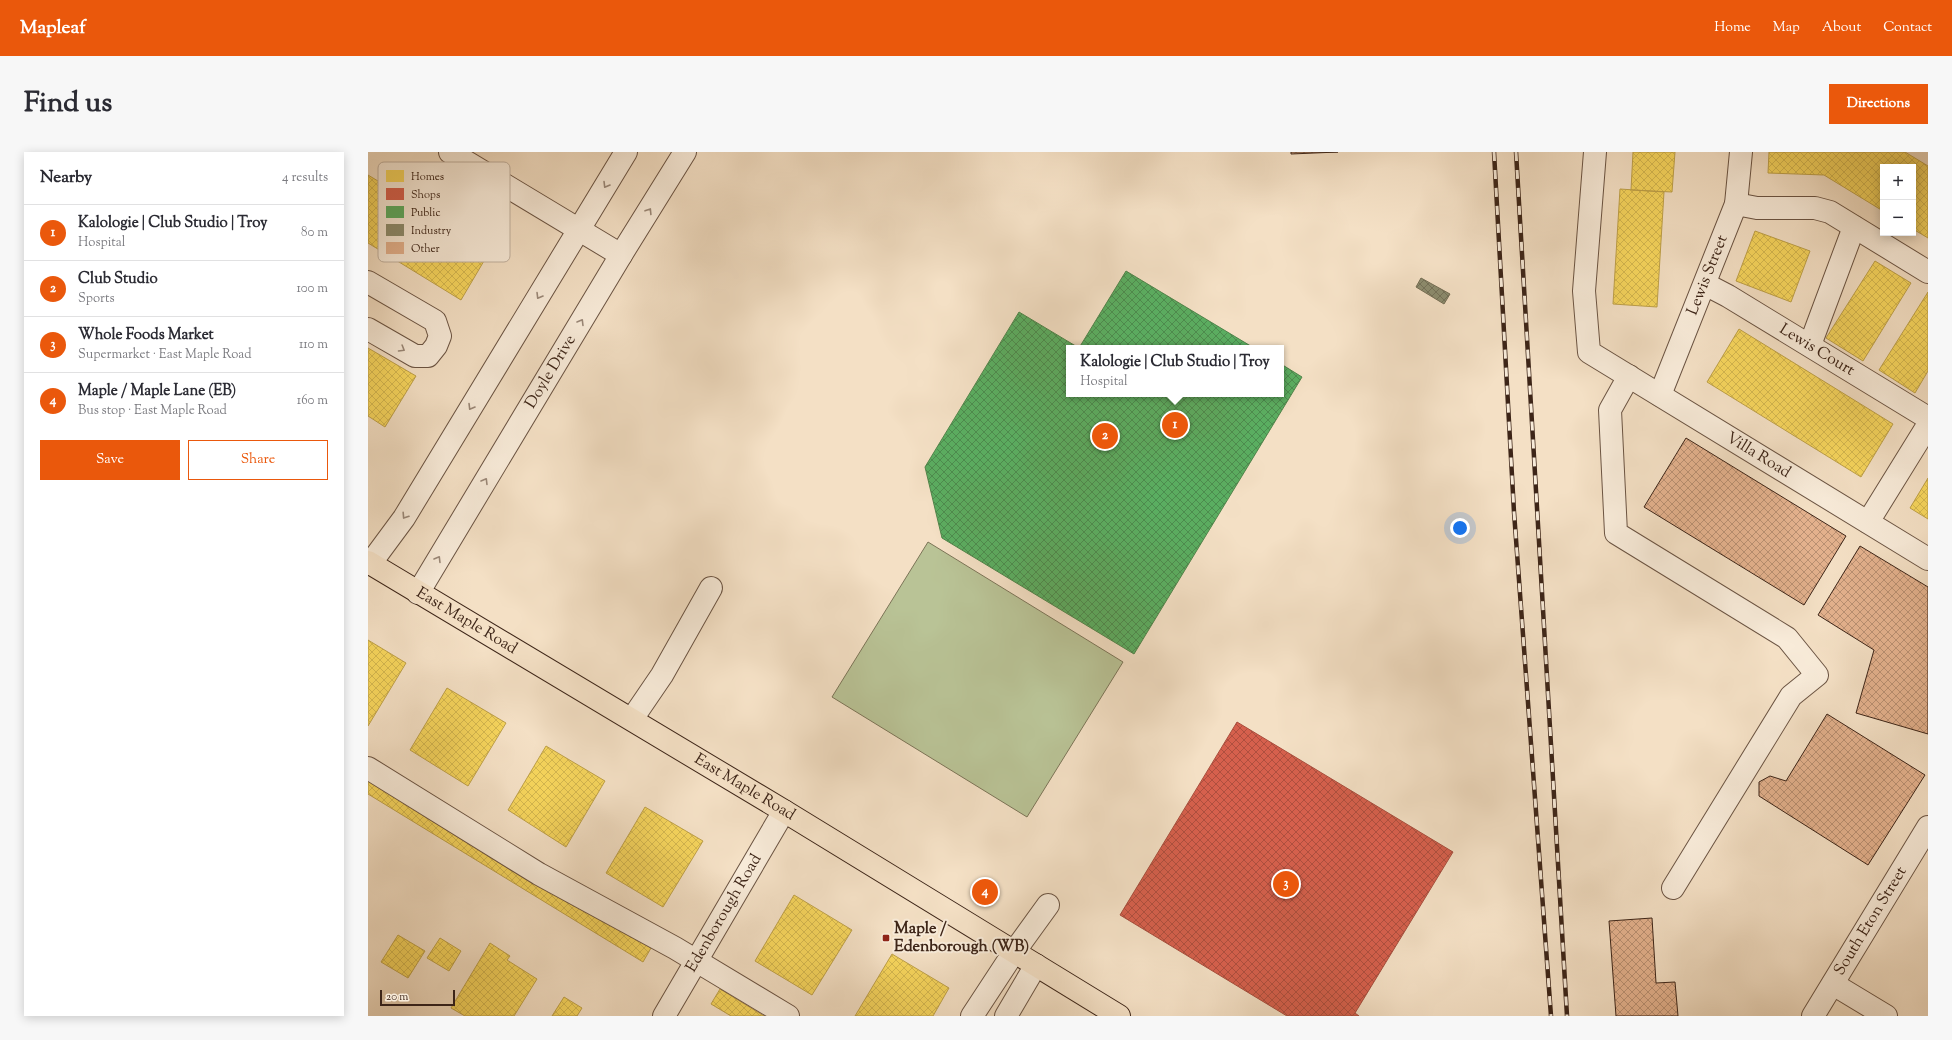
<!DOCTYPE html>
<html lang="en">
<head>
<meta charset="utf-8">
<style>
	body { margin:0; font-family:"Sorts Mill Goudy",serif; background:#f7f7f7; color:#2b2b33 }
	.controls { position:absolute; right:12px; top:12px; display:grid; overflow:hidden; border-radius:0px; box-shadow:0 2px 10px #0003 }
	.controls button { width:36px; height:36px; display:grid; place-items:center; padding:0; border:0; border-bottom:1px solid #e1e1e2; background:#fff; color:#2b2b33; font:20px sans-serif }
	.scale { position:absolute; left:12px; bottom:10px; width:75px; box-sizing:border-box; padding-left:4px; border:2px solid #3d2518; border-top:0; font-size:11px; line-height:14px; white-space:nowrap; color:#3d2518; -webkit-text-stroke:3px #f8ebd9; paint-order:stroke }
	.you { position:absolute; left:1092px; top:376px; width:14px; height:14px; margin:-10px; border:3px solid #fff; border-radius:50%; background:#1a73e8; box-shadow:0 0 0 6px #1a73e833 }
	.badge { display:grid; place-items:center; width:26px; height:26px; border-radius:50%; background:#ea580c; color:#fff; font-size:13px; font-weight:700 }
	.pin { position:absolute; translate:-50% -50%; border:2px solid #fff; box-shadow:0 1px 4px #0006 }
	.popup { position:absolute; left:698px; top:193px; width:218px; height:52px; box-sizing:border-box; display:grid; place-content:center; border-radius:0px; background:#fff; filter:drop-shadow(0 1px 3px #0005); font-size:13px; white-space:nowrap; color:#7c7c81 }
	.popup b { font-size:15px; color:#2b2b33 }
	.popup::after { content:''; position:absolute; left:50%; top:100%; margin-left:-8px; border:8px solid transparent; border-top-color:#fff }
	.list { margin:0; padding:0; list-style:none }
	h2 { display:flex; justify-content:space-between; align-items:center; height:52px; margin:0; padding:0 16px; font-size:17px }
	h2 small { font-size:13px; font-weight:400; color:#7c7c81 }
	.list li { display:grid; grid-template-columns:26px 1fr auto; gap:12px; align-items:center; box-sizing:border-box; height:56px; padding:0 16px; border-top:1px solid #e1e1e2 }
	.list b { display:block; font-size:15px; white-space:nowrap }
	.list p { margin:0; font-size:13px; white-space:nowrap; color:#7c7c81 }
	.list em { font-size:13px; font-style:normal; color:#7c7c81 }
	.actions { display:flex; gap:8px; padding:12px 16px }
	.actions a { flex:1; padding:9px 0; border:1px solid #ea580c; border-radius:0px; text-align:center; font-size:14px; color:#ea580c }
	.actions .main { background:#ea580c; color:#fff }
	.map { position:relative; flex:none; width:1560px; height:864px; overflow:hidden; border-radius:0px }
	header { display:flex; align-items:center; gap:24px; box-sizing:border-box; height:56px; padding:0 20px; background:#ea580c; color:#fff }
	header strong { font-size:19px }
	nav { display:flex; gap:22px; margin-inline-start:auto; font-size:14px }
	.intro { display:flex; align-items:center; justify-content:space-between; box-sizing:border-box; height:96px; padding:0 24px }
	h1 { margin:0; font-size:28px }
	.button { padding:10px 18px; border-radius:0px; background:#ea580c; color:#fff; font-size:14px; font-weight:700 }
	main { display:flex; gap:24px; padding:0 24px }
	aside { flex:1; background:#fff; border-radius:0px; box-shadow:0 2px 10px #0003 }
	.map>svg:first-child { display:block }
</style>
</head>
<body>
<header>
<strong>Mapleaf</strong>
<nav><a>Home</a><a>Map</a><a>About</a><a>Contact</a></nav>
</header>
<div class="intro"><h1>Find us</h1><a class="button">Directions</a></div>
<main>
<aside>
<h2>Nearby<small>4 results</small></h2>
<ul class="list">
<li><span class="badge">1</span><div><b>Kalologie | Club Studio | Troy</b><p>Hospital</p></div><em>80 m</em></li>
<li><span class="badge">2</span><div><b>Club Studio</b><p>Sports</p></div><em>100 m</em></li>
<li><span class="badge">3</span><div><b>Whole Foods Market</b><p>Supermarket · East Maple Road</p></div><em>110 m</em></li>
<li><span class="badge">4</span><div><b>Maple / Maple Lane (EB)</b><p>Bus stop · East Maple Road</p></div><em>160 m</em></li>
</ul>
<div class="actions"><a class="main">Save</a><a>Share</a></div>
</aside>
<div class="map">
<svg width="1560" height="864" viewBox="0 0 1560 864">
	<defs>
		<pattern id="homes-cross-hatch" width="8" height="8" patternUnits="userSpaceOnUse"><rect width="8" height="8" fill="#f6d55c"/><path d="M0 0l8 8M0 8l8-8" fill="none" stroke="#d4b74f"/></pattern>
		<pattern id="shops-cross-hatch" width="8" height="8" patternUnits="userSpaceOnUse"><rect width="8" height="8" fill="#d6604d"/><path d="M0 0l8 8M0 8l8-8" fill="none" stroke="#af4f3f"/></pattern>
		<pattern id="public-cross-hatch" width="8" height="8" patternUnits="userSpaceOnUse"><rect width="8" height="8" fill="#5aae61"/><path d="M0 0l8 8M0 8l8-8" fill="none" stroke="#4c8d4f"/></pattern>
		<pattern id="industry-cross-hatch" width="8" height="8" patternUnits="userSpaceOnUse"><rect width="8" height="8" fill="#8c8c6e"/><path d="M0 0l8 8M0 8l8-8" fill="none" stroke="#747259"/></pattern>
		<pattern id="building-cross-hatch" width="8" height="8" patternUnits="userSpaceOnUse"><rect width="8" height="8" fill="#e3b18d"/><path d="M0 0l8 8M0 8l8-8" fill="none" stroke="#b99072"/></pattern>
	</defs>
	<rect width="100%" height="100%" fill="#f4e0c5"/>
	<filter id="stains"><feTurbulence type="fractalNoise" baseFrequency=".005" numOctaves="4"/><feColorMatrix values="0 0 0 0 .2 0 0 0 0 .09 0 0 0 0 .02 0 0 0 .5 -.17"/></filter>
	<radialGradient id="worn" r=".72"><stop offset=".6" stop-color="#630" stop-opacity="0"/><stop offset="1" stop-color="#630" stop-opacity=".3"/></radialGradient>
	<path fill="#b9c396" stroke="#7b7457" d="M560,390L755,510L659,665L464,545Z"/>
	<path fill="url(#homes-cross-hatch)" stroke="#bea048" d="M1265,0H1307L1304,40L1263,38Z
		M1401,0H1537L1560,14V86L1545,77V15H1515V59L1456,23L1400,21Z
		M0,23L123,97L93,148L0,91Z
		M1252,37L1296,40L1289,155L1245,152Z
		M1387,79L1442,99L1423,150L1368,129Z
		M1507,109L1543,131L1495,209L1458,186Z
		M1560,140V219L1547,241L1511,218Z
		M1371,177L1525,272L1493,325L1339,230Z
		M0,196L48,224L17,275L0,264Z
		M1560,326V367L1542,356Z
		M0,488L38,511L0,574Z
		M79,536L138,571L100,634L42,598Z
		M178,594L237,629L198,695L140,658Z
		M0,623L283,796L275,810L0,642Z
		M277,655L335,689L295,755L238,721Z
		M426,743L484,778L444,843L387,809Z
		M30,783L57,799L40,826L13,810Z
		M72,786L93,799L81,819L59,806Z
		M122,791L142,804L139,808L169,827L146,864H97L83,856Z
		M524,802L581,836L565,864H487Z
		M352,837L396,864H363L343,852Z
		M196,845L214,856L209,864H184Z"/>
	<path fill="url(#shops-cross-hatch)" stroke="#a84e3d" d="M869,570L1085,700L987,861L991,864H919L752,763Z"/>
	<path fill="url(#public-cross-hatch)" stroke="#51854b" d="M758,119L886,196H711Z
		M651,160L711,196H701V242H913V212L934,225L766,502L574,386L557,315Z"/>
	<path fill="url(#industry-cross-hatch)" stroke="#746d54" d="M1053,126L1082,142L1076,152L1048,135Z"/>
	<path fill="url(#building-cross-hatch)" stroke="#3d2518" d="M923,0H970L923,2Z
		M1318,286L1478,384L1436,453L1276,355Z
		M1492,394L1560,435V582L1488,561L1506,498L1450,463Z
		M1459,562L1557,623L1500,713L1391,644V630L1402,624L1418,629Z
		M1284,766L1288,831L1307,830L1310,864H1248L1241,769Z"/>
	<g fill="none" stroke-linecap="round" stroke-linejoin="round">
		<g stroke="#6b5443" stroke-width="24">
			<g id="minor">
				<path d="M82,0L253,103"/>
				<path id="s1" d="M1227,0L1216,139L1221,200L1560,407"/>
				<path d="M1368,52L1389,56H1447L1462,60L1560,120"/>
				<path d="M0,130L67,169L72,184L68,194L60,204H47L0,177"/>
				<path id="s2" d="M1337,132L1360,144L1560,266"/>
				<path d="M1442,193L1486,75"/>
				<path d="M1261,224L1242,258L1248,381L1419,486L1449,523L1423,544L1305,736"/>
				<path id="s3" d="M1292,243L1368,52L1373,0"/>
				<path d="M1500,370L1560,273"/>
				<path d="M2,412L36,366L258,0"/>
				<path id="s4" d="M50,441L253,103L317,0"/>
				<path d="M264,567L294,523L343,436"/>
				<path d="M0,616L171,722L307,796L420,864"/>
				<path d="M1465,832L1518,864"/>
				<path id="s5" d="M296,864L416,659"/>
				<path d="M604,864L646,800L680,753"/>
				<path d="M638,864L668,813"/>
				<path id="s6" d="M1445,864L1560,675"/>
			</g>
		</g>
		<g stroke="#3d2518" stroke-width="24">
			<g id="major">
				<path id="s7" d="M0,410L416,659L751,864"/>
			</g>
		</g>
		<use href="#minor" stroke="#f8ebd9" stroke-width="22"/>
		<use href="#major" stroke="#f4e0c5" stroke-width="22"/>
		<g stroke="#3d2518" stroke-width="4.5">
			<path id="rail" d="M1126,0L1146,360L1183,864
				M1148,0L1199,864"/>
		</g>
		<use href="#rail" stroke="#f8ebd9" stroke-width="3" stroke-dasharray="9" stroke-linecap="butt"/>
	</g>
	<defs><path id="oneway-chevron" d="M-2-3.5L2.5 0L-2 3.5" fill="none" stroke-width="1.6" stroke-linecap="round" stroke-linejoin="round"/></defs>
	<g stroke="#9a8878">
		<use href="#oneway-chevron" transform="translate(238 33) rotate(121)"/>
		<use href="#oneway-chevron" transform="translate(281 59) rotate(-58)"/>
		<use href="#oneway-chevron" transform="translate(171 144) rotate(121)"/>
		<use href="#oneway-chevron" transform="translate(213 170) rotate(-59)"/>
		<use href="#oneway-chevron" transform="translate(34 197) rotate(31)"/>
		<use href="#oneway-chevron" transform="translate(103 255) rotate(121)"/>
		<use href="#oneway-chevron" transform="translate(117 329) rotate(-59)"/>
		<use href="#oneway-chevron" transform="translate(37 364) rotate(123)"/>
		<use href="#oneway-chevron" transform="translate(70 407) rotate(-59)"/>
	</g>
	<rect fill="#8f2418" stroke="#f8ebd9" stroke-width="1.5" x="514" y="782" width="8" height="8" rx="2"/>
	<g text-anchor="middle" dominant-baseline="central" stroke-width="4" stroke-linejoin="round" paint-order="stroke">
		<g font-size="16" fill="#3d2518" stroke="#f8ebd9">
			<text stroke="none"><textPath href="#s3" startOffset="129">Lewis Street</textPath></text>
			<text stroke="none"><textPath href="#s2" startOffset="130">Lewis Court</textPath></text>
			<text stroke="none"><textPath href="#s4" startOffset="258">Doyle Drive</textPath></text>
			<text stroke="none"><textPath href="#s1" startOffset="399">Villa Road</textPath></text>
			<text stroke="none"><textPath href="#s7" startOffset="115">East Maple Road</textPath></text>
			<text stroke="none"><textPath href="#s7" startOffset="439">East Maple Road</textPath></text>
			<text stroke="none"><textPath href="#s5" startOffset="119">Edenborough Road</textPath></text>
			<text stroke="none"><textPath href="#s6" startOffset="111">South Eton Street</textPath></text>
		</g>
		<g font-size="16" font-weight="bold" fill="#3d2518" stroke="#f8ebd9" text-anchor="start">
			<text x="526" y="777">Maple /<tspan x="526" dy="18">Edenborough (WB)</tspan></text>
		</g>
	</g>
	<rect x="10" y="10" width="132" height="100" rx="6" fill="#f8ebd9" stroke="#c0b09f" stroke-width="1"/>
	<rect x="18" y="18" width="18" height="12" fill="#f6d55c"/>
	<rect x="18" y="36" width="18" height="12" fill="#d6604d"/>
	<rect x="18" y="54" width="18" height="12" fill="#5aae61"/>
	<rect x="18" y="72" width="18" height="12" fill="#8c8c6e"/>
	<rect x="18" y="90" width="18" height="12" fill="#e3b18d"/>
	<g font-size="11" fill="#3d2518">
		<text x="43" y="28">Homes</text>
		<text x="43" y="46">Shops</text>
		<text x="43" y="64">Public</text>
		<text x="43" y="82">Industry</text>
		<text x="43" y="100">Other</text>
	</g>
	<rect width="100%" height="100%" filter="url(#stains)"/>
	<rect width="100%" height="100%" fill="url(#worn)"/>
</svg>
<div class="controls">
<button>+</button>
<button>−</button>
</div>
<div class="scale">20 m</div>
<div class="you"></div>
<div class="pin badge" style="left:807px;top:273px">1</div>
<div class="popup"><b>Kalologie | Club Studio | Troy</b>Hospital</div>
<div class="pin badge" style="left:737px;top:284px">2</div>
<div class="pin badge" style="left:918px;top:732px">3</div>
<div class="pin badge" style="left:617px;top:740px">4</div>
</div>
</main>
</body>
</html>
